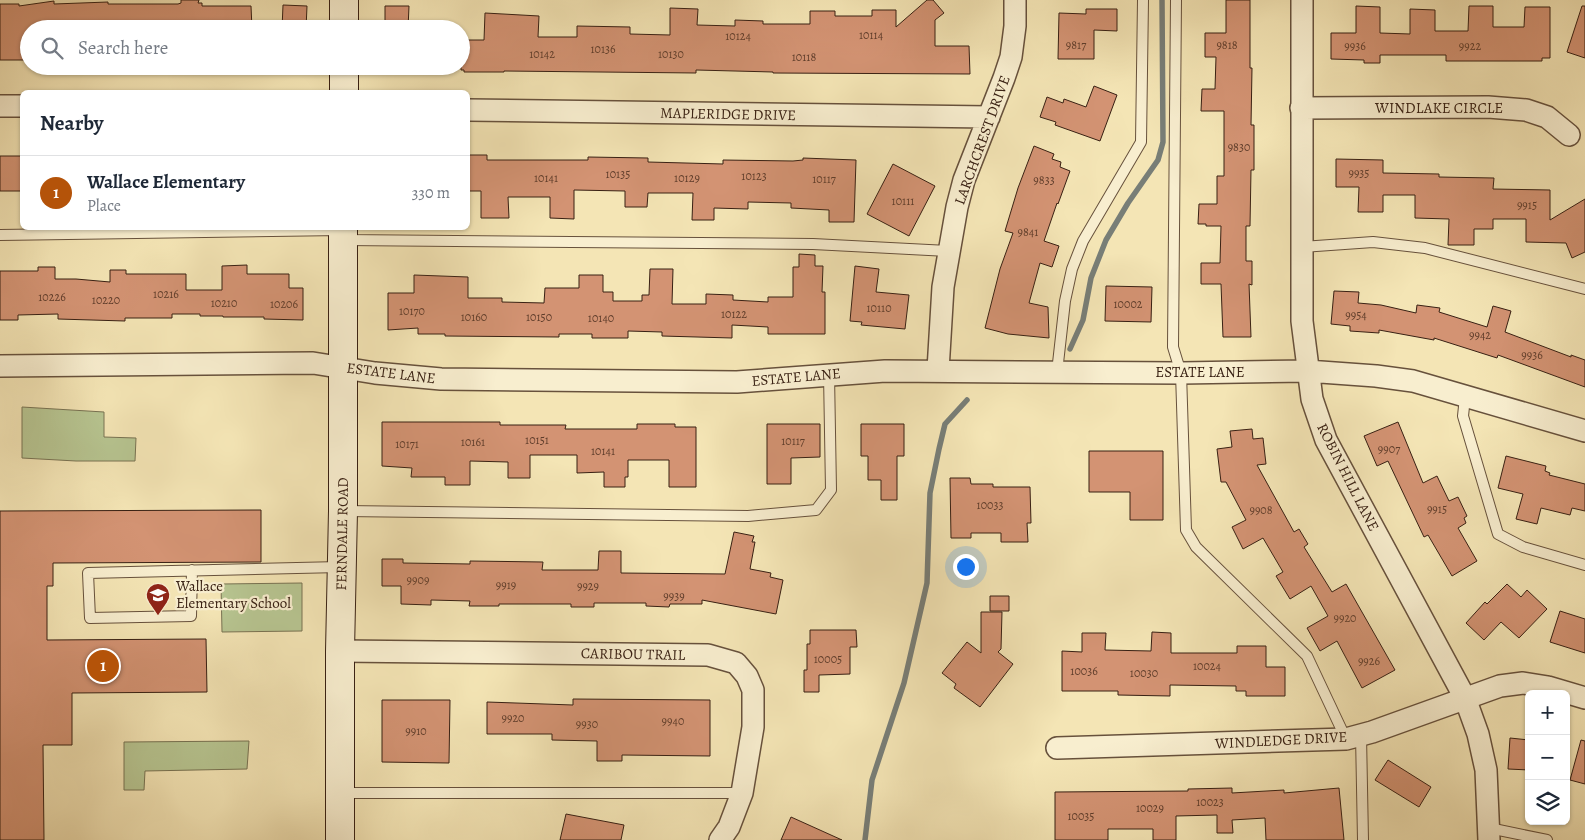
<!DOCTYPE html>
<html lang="en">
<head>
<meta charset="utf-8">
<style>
	body { margin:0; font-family:Alegreya,serif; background:#f2f2f3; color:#1f2937 }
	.controls { position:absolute; right:15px; bottom:15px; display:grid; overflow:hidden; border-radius:8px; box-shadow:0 1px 4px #0004 }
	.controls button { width:45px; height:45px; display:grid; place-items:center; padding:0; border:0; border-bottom:1px solid #e0e1e3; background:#fff; color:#1f2937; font:25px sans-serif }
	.you { position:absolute; left:965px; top:566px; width:18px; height:18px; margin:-12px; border:4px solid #fff; border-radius:50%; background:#1a73e8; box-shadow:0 0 0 8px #1a73e833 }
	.badge { display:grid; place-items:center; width:32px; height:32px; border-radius:50%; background:#b45309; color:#fff; font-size:16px; font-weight:700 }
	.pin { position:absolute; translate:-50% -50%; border:2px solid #fff; box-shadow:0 1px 5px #0006 }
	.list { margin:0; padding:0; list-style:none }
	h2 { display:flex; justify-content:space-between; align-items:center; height:65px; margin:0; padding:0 20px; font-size:21px }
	h2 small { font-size:16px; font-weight:400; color:#747a83 }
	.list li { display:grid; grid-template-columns:32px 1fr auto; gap:15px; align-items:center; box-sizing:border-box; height:75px; padding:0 20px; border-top:1px solid #e0e1e3 }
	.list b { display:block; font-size:19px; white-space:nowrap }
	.list p { margin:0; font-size:16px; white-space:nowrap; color:#747a83 }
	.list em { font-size:16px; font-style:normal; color:#747a83 }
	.icon { flex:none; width:28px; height:28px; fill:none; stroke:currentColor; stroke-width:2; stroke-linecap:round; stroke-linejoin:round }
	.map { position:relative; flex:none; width:1585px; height:840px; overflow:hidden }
	.search { position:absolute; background:#fff; box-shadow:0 1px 4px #0004; left:20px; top:20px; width:450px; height:55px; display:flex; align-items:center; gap:12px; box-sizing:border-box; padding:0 18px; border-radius:28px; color:#747a83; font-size:19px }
	.panel { position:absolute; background:#fff; box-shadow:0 1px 4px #0004; left:20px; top:90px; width:450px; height:140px; border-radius:8px }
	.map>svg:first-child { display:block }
</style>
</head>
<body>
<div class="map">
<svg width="1585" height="840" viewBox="0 0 1585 840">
	<rect width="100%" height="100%" fill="#f4e5b5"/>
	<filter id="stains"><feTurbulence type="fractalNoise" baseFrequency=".004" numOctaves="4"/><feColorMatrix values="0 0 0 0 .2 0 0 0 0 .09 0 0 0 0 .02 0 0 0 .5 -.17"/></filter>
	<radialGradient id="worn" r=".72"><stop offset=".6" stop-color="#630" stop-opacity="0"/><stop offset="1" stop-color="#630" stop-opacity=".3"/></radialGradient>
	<path fill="#b7c591" stroke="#787252" d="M22,407L104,412V437L136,438L135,461H76L22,458Z
		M302,583V631L222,632L221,584Z
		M249,741L247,769L145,771L144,790H124V742Z"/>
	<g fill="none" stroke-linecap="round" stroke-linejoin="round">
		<path stroke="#787e77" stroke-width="5.5" d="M1070,349L1083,320L1091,278L1106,240L1128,203L1158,160L1163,142L1162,0
			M865,840L872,780L904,683L927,583L930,493L939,449L945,424L967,400"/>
	</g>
	<path fill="#d39373" stroke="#382013" d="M181,0H199L198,3H202V6H251L252,29H131V24H104V29H29V60H0V4H19V6L54,1V4L108,2V4H178L181,3Z
		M927,0H933L944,13L935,20V46H969L970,74L773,73V72L696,70V73L504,71V72H464V70H461V40H484L485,13L539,16L538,37H577V26L630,27V34L670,35V8L698,9L697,25L735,26V20L763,21V24H810V11H835V16H872V10H896V27Z
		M1226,0H1250V68H1252L1251,125H1254V170H1251L1250,226H1246V261H1252V285L1249,284L1251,337H1223L1221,284H1201V263H1220L1221,226H1206V224H1198L1199,204H1217V176H1224V111H1201L1202,89H1215L1216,57H1205V33H1226Z
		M283,5L307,6L306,29H282Z
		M385,6H409L408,29H385Z
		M1356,6L1380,7V33L1410,34V9L1435,10V31H1468L1469,6H1493V27H1524L1525,7H1550V58H1542V61H1446V55H1380V63H1364V60L1331,59V33H1356Z
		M1582,6H1585V58L1567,52Z
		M1086,9H1117V31L1094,30V59H1058L1059,13L1086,14Z
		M1094,86L1117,95L1100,141L1055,125L1056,122L1040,117L1047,97L1063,103L1064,99L1086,107Z
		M1034,146L1054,154L1052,159L1061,162L1060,167L1070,171L1058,204L1057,203L1044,241L1059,246L1052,267L1040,263L1029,303L1048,307L1049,338L1008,334L985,328L1000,269L1013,233L1005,231L1018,188Z
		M468,155H487V160H588V157L648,158V162L723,164V160L793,161L803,160V158L856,160L854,222H829V210L791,208V203L748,202V209L714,208V220H692L693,193H648L647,207H625V191L574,190V219L550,218V197H508L509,218H481V191H468Z
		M0,156H22V191H0Z
		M1336,159L1383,160V173L1439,174V177L1494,178L1493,189L1550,190V220L1585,199V252L1572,258L1566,243L1526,242V219H1493V229H1474V245H1448L1449,219L1415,218V195H1383V212H1358L1359,187H1336Z
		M893,164L935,186L909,236L867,214Z
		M799,254L815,255V266H823L822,292H825V334H768V327L732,325V338L662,336V332L628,331V338H592V334H559V337L445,336V334H418V328L388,330V293H414V275L468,277V298H502V302L544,303L545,288H579V275H603V292H613V301H642V295H649L650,269H673L672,304H706V294L733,295V300L768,302V297H793V267H799Z
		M247,265V274H289V288H303V320L264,319V317H223V316H200V314H172V318H125V321L58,319V314L18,315V320H0V271H38V267H55V279H76L110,282V270H126V274H186V290H222V266Z
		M855,266L879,269L876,292L909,295L905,329L861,325L862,322L850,321Z
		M1106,286L1152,287L1151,322L1105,321Z
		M1334,291L1359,292L1358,303L1381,305L1416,313L1417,305L1440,308L1439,312L1487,327L1493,306L1511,311L1505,332L1571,357V355L1585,360V387L1498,355L1497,358L1434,338V340L1379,330V333L1350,331V326L1331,324Z
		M382,422H500V425H566L565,429H637V424H675V427H696V487H669V460H628V477H625V487H604V472L577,473V455H530V478H508V462L470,461V485H445V477H411L412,468L382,466Z
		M1398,422L1423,483L1437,476L1449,501L1458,497L1467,516L1464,518L1466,523L1458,528L1477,561L1452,576L1428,535L1424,537L1388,461L1377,466L1364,436Z
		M767,424H820V457L791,458V484H767Z
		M861,424H904V456H897V500H881V480H868V456H861Z
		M1252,429L1253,439L1263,438L1266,464L1257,465L1294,532L1299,529L1308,544L1304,547L1332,592L1346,584L1395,670L1362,688L1337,641L1320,651L1307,628L1328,616L1311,586L1290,599L1276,576L1283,572L1263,538L1243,549L1232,527L1246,520L1226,482H1221L1217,449L1232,447L1230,431Z
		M1089,451H1163V520H1130V492H1089Z
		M1506,456L1546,466L1545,471L1550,473L1549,475L1585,484V511L1572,508L1570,515L1541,508L1537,524L1516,519L1523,494L1498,488Z
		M950,478H970L971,484H993V487H1030L1031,523H1027L1028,542H1001V533H971V538H951Z
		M261,510V562L53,563V586H47V640L206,639L207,692L72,693V745H43L44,840H0V511Z
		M734,532L754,536L752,542H755L750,569L771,573L770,577L783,580L776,614L702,600V604H670L669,607L646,606V603H594V607H571V604H499V606H469L470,601L431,600V605L401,604V586H382V559H403V563L470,564V561L543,562L542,570H598L599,551H621V573L725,574Z
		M1507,584L1521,597L1527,590L1547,609L1519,638L1501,622L1484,640L1466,623L1485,602L1487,604Z
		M990,596H1009V611H990Z
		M1560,611L1585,619V653L1550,642Z
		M981,612H1002L1001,649L998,652L1013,664L980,707L954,688L956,684L942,673L967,642L981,653Z
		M810,630H856L857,647H850V674L819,675V692H804V670H807V644H810Z
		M1152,632L1171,633V653H1237V646H1266V667H1285V696H1246V691H1236V686L1170,685V696L1118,695V691H1062V651L1082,652V633H1106L1105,650L1151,651Z
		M573,699L710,700V756L622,755V761H597V741L552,740V734H487V702L573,705Z
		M382,700H450L449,763L382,762Z
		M1510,738L1529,740V770L1508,769Z
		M1581,740L1585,741V784L1570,780Z
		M1388,760L1431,787L1419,807L1375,780Z
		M1232,788V793L1284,790V793L1339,788L1344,840H1266L1265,818L1232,820L1233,833H1217V815L1176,816V840H1153V829H1108V840H1055V792L1188,791V789Z
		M566,814L624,825L621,840H560Z
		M791,817L842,840H781Z"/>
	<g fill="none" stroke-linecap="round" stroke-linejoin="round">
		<g stroke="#67513c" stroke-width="12">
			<path id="lane" d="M1176,0L1173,347L1181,373L1186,530L1196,547L1307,656L1346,739
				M0,235L341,230
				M344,240L813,244L948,251
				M1302,247L1373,242L1425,248L1585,289
				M1057,372L1065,301L1072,269L1083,241L1141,142L1143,0
				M1465,397L1463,416L1498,534L1523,547L1585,565
				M344,511L748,516L816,510L831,490L829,374
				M192,570L191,616L90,618L88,573L340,567
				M1361,735L1363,840
				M340,793H742
				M1489,828L1547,840"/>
		</g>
		<g stroke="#67513c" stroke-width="24">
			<path id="street" d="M1302,0V321L1312,399L1326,440L1465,698L1478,734L1486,770L1489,840
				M0,106H22
				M1301,108L1488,107L1526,110L1547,117L1569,135
				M468,110L989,117
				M0,366L313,363L375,373L441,379L737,382L885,371L1181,373L1307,371L1376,376L1413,381L1585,431
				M938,370L943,287L957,207L964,180L1004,78L1011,57L1015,26V0
				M340,651L708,655L736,663L747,676L753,690V727L742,793L729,827L720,840
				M1057,748L1346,739L1372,732L1500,686L1523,683L1548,687L1585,698"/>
		</g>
		<g stroke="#382013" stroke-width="30">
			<path id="secondary" d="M344,0V29
				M344,66V92
				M340,840V651L343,511V228"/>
		</g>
		<use href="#lane" stroke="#f8eecf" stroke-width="10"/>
		<use href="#street" stroke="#f8eecf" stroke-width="21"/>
		<use href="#secondary" stroke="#f8eecf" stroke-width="28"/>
	</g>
	<defs>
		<g id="school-pin" transform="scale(1.25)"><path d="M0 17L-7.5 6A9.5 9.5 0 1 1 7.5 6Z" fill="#8f2418" stroke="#f8eecf"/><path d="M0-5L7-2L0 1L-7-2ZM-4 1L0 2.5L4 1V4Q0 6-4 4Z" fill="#fff"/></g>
	</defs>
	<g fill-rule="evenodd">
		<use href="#school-pin" x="158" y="595"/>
	</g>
	<g text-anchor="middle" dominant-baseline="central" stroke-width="4.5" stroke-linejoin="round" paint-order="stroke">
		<g font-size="12" fill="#5f3d2b">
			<text x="871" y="35">10114</text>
			<text x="738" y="36">10124</text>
			<text x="1076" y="45">9817</text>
			<text x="1227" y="45">9818</text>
			<text x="1355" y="46">9936</text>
			<text x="1470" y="46">9922</text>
			<text x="603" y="49">10136</text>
			<text x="542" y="54">10142</text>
			<text x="671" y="54">10130</text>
			<text x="804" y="57">10118</text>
			<text x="1239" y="147">9830</text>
			<text x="1359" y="173">9935</text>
			<text x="618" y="174">10135</text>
			<text x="754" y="176">10123</text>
			<text x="546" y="178">10141</text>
			<text x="687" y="178">10129</text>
			<text x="824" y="179">10117</text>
			<text x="1044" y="180">9833</text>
			<text x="903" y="201">10111</text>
			<text x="1527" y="205">9915</text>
			<text x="1028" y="232">9841</text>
			<text x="166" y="294">10216</text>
			<text x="52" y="297">10226</text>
			<text x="106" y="300">10220</text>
			<text x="224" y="303">10210</text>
			<text x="284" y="304">10206</text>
			<text x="1128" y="304">10002</text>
			<text x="879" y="308">10110</text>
			<text x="412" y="311">10170</text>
			<text x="734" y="314">10122</text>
			<text x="1356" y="315">9954</text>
			<text x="474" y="317">10160</text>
			<text x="539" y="317">10150</text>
			<text x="601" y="318">10140</text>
			<text x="1480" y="335">9942</text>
			<text x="1532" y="355">9936</text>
			<text x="537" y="440">10151</text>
			<text x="793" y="441">10117</text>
			<text x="473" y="442">10161</text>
			<text x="407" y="444">10171</text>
			<text x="1389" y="449">9907</text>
			<text x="603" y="451">10141</text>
			<text x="990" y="505">10033</text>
			<text x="1437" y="509">9915</text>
			<text x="1261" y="510">9908</text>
			<text x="418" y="580">9909</text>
			<text x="506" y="585">9919</text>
			<text x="588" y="586">9929</text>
			<text x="674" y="596">9939</text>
			<text x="1345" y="618">9920</text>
			<text x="828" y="659">10005</text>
			<text x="1369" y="661">9926</text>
			<text x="1207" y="666">10024</text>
			<text x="1084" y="671">10036</text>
			<text x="1144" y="673">10030</text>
			<text x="513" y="718">9920</text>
			<text x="673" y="721">9940</text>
			<text x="587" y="724">9930</text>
			<text x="416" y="731">9910</text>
			<text x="1210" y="802">10023</text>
			<text x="1150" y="808">10029</text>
			<text x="1081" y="816">10035</text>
		</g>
		<g font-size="15" fill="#382013" stroke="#f8eecf">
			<text x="1439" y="108">WINDLAKE CIRCLE</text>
			<text transform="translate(728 114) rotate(1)">MAPLERIDGE DRIVE</text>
			<text transform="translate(982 140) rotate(-70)">LARCHCREST DRIVE</text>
			<text x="1200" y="372">ESTATE LANE</text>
			<text transform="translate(391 373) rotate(7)">ESTATE LANE</text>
			<text transform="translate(796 377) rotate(-5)">ESTATE LANE</text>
			<text transform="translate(1348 477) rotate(63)">ROBIN HILL LANE</text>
			<text transform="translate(342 534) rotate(-89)">FERNDALE ROAD</text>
			<text transform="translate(633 654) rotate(1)">CARIBOU TRAIL</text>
			<text transform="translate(1281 740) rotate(-3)">WINDLEDGE DRIVE</text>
		</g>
		<g font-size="15" fill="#382013" stroke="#f8eecf" text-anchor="start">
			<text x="176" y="586">Wallace<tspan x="176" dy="17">Elementary School</tspan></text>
		</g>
	</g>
	<rect width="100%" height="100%" filter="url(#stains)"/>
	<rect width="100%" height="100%" fill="url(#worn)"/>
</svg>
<div class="controls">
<button>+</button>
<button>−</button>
<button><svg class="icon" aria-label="layers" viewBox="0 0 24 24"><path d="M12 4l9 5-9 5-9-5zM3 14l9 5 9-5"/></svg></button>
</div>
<div class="you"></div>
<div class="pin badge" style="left:103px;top:666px">1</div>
<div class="search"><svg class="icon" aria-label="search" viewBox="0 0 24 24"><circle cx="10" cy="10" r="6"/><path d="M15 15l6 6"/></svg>Search here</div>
<section class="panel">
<h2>Nearby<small></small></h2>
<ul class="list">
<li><span class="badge">1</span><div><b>Wallace Elementary</b><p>Place</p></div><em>330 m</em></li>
</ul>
</section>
</div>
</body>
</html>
